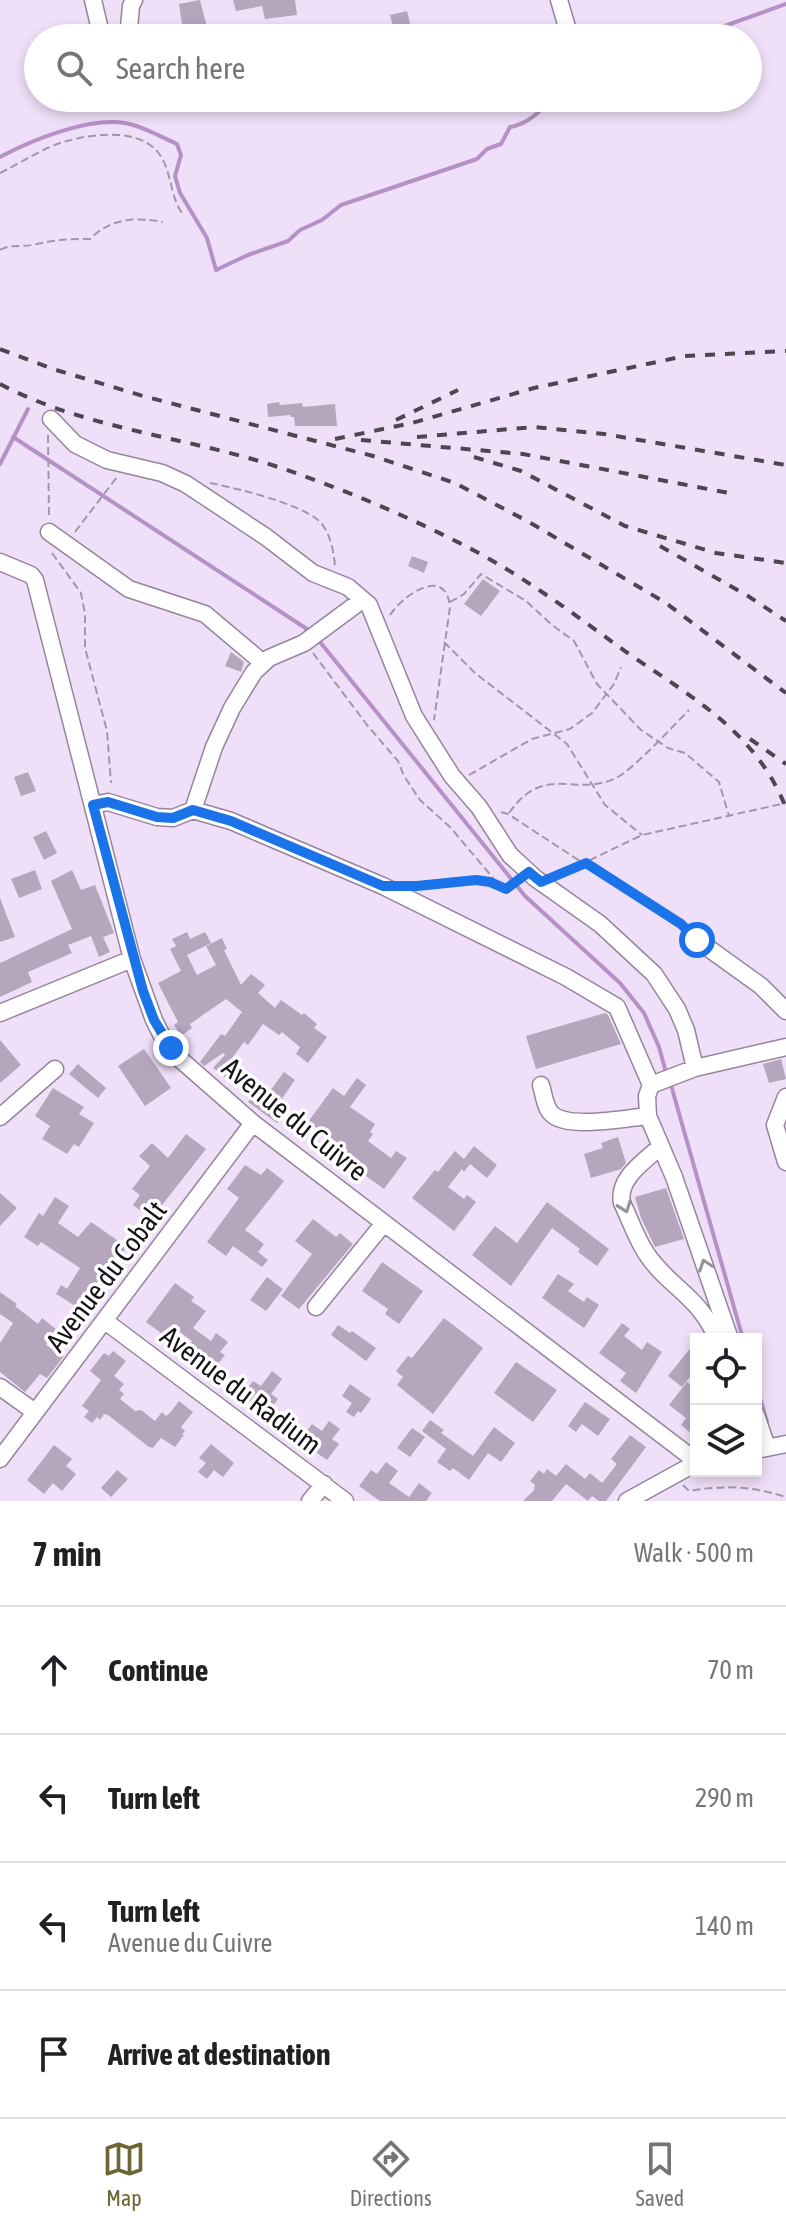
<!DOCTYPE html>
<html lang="en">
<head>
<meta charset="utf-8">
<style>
	body { margin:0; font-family:"Asap Condensed",sans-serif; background:#f2f2f2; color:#202124 }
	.controls { position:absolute; right:24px; bottom:24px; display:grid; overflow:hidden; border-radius:0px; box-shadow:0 4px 12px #0003 }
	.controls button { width:72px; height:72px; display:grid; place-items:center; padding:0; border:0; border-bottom:2px solid #e0e0e0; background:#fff; color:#202124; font:40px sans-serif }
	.stop { position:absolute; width:24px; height:24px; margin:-18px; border:6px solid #1a73e8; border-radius:50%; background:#fff }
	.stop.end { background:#1a73e8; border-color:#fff; box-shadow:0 2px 8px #0008 }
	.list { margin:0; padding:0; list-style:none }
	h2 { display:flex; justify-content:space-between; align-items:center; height:104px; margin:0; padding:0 32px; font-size:34px }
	h2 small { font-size:26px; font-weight:400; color:#757577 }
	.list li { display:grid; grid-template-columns:52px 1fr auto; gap:24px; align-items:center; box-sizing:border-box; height:128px; padding:0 32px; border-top:2px solid #e0e0e0 }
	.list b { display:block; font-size:30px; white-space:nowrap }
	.list p { margin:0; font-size:26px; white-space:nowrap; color:#757577 }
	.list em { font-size:26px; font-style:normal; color:#757577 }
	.icon { flex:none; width:44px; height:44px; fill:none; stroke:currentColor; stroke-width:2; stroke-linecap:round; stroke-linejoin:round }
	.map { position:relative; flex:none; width:786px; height:1501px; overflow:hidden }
	.search { position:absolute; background:#fff; box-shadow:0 4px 12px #0003; left:24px; right:24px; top:24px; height:88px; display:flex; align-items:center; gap:20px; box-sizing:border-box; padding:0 28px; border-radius:44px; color:#757577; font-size:30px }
	.sheet { height:616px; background:#fff }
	nav { display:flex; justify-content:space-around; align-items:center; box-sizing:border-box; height:112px; border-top:2px solid #e0e0e0; background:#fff; font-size:22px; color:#757577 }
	nav a { display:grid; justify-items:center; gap:4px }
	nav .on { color:#6b6633 }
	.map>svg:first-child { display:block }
</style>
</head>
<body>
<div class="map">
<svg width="786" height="1501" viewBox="0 0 786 1501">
	<rect width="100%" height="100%" fill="#f0dff8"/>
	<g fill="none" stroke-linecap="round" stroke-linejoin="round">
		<path stroke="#b591c6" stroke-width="4" d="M691,38L786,4
			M0,157C32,140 88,117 125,123C143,126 161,137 177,144L181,155L175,176L180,193L207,238L216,270L248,255L288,241L300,230L322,220L341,205L477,159L487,149L501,144L510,127C528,124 540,112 551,98
			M13,437L310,631
			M0,464L28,409
			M316,637L525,896L620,983L644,1013L659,1047L667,1076
			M671,1085L743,1339
			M756,1384L767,1422"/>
	</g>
	<path fill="#b5a5bd" d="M200,0L209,35L184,38L179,4Z
		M233,0H295L297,15L265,19L262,6L236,11Z
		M407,11L412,32L395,35L390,15Z
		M279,402L280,405L302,403L303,407L335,404L337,426H295L294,417H291L290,415L268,417L267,404Z
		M412,556L428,562L424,573L408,566Z
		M483,579L500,591L481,616L464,604Z
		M231,652L244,662L241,672L225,666Z
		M28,772L36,791L21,796L14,777Z
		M46,831L57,853L44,860L33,837Z
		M35,870L42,889L19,898L11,879Z
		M72,870L81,890L95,885L114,933L103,937L110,952L99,957L91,936L68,945L72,953L28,972L32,982L0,997V963L72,929L51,881Z
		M0,898L15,937L0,942Z
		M187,932L190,939L205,932L211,943L187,955L197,975L216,965L206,946L222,938L227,949L224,950L241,985L251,974L265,985L258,993L275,1008L281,1000L302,1015L304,1013L317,1024L314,1028L327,1037L308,1063L296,1054L300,1047L282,1032L279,1035L263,1024L248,1045L244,1042L232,1058L240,1063L228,1079L213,1068L225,1055L223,1053L204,1066L200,1062L221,1034L225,1036L242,1012L226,999L190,1024L192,1028L181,1036L174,1025L178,1022L158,983L181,971L170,949L176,946L172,939Z
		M605,1013L608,1015L621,1044L536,1069L526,1036Z
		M0,1040L21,1065L0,1083Z
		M144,1049L171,1088L145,1106L118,1066Z
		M781,1059L786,1079L769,1083L763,1064Z
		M78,1064L106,1088L98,1098L69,1074Z
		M284,1072L295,1080L281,1100L290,1106L277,1123L248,1102L261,1085L270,1091Z
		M357,1078L366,1085L350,1107L375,1124L370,1132L373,1134L368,1141L391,1158L396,1151L407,1158L384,1189L342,1159L348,1150L308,1122L333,1088L344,1096Z
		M53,1088L84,1107L79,1114L94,1123L79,1147L74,1144L67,1154L42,1139L50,1126L35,1116Z
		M186,1134L206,1149L151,1219L133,1205L140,1195L132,1189L150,1166L139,1156L152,1143L168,1158Z
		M618,1137L626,1163L621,1169L591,1178L584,1154L603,1148L601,1143Z
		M474,1146L497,1165L487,1178L470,1164L464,1172L462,1169L448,1187L464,1199L467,1195L476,1202L454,1231L412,1198L435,1170L438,1172L455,1151L464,1159Z
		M245,1165L261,1175L267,1168L284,1181L245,1230L264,1244L258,1252L268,1260L262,1267L233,1246L226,1256L207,1242L239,1198L227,1189Z
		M666,1188L684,1239L655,1247L641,1218L635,1197Z
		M0,1193L17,1208L0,1226Z
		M55,1197L69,1206L58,1223L78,1237L91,1222L127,1247L98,1281L80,1309L56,1294L61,1285L67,1289L80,1268L41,1242L38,1246L24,1237L39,1213L43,1216Z
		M547,1202L609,1249L597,1266L578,1252L580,1249L552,1228L511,1286L472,1255L495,1226L517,1243Z
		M313,1219L336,1237L340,1233L353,1244L299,1309L281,1296L312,1254L295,1241Z
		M382,1262L423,1291L399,1324L385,1314L388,1309L362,1291Z
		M558,1274L574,1284L568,1291L584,1302L587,1297L599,1305L584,1328L542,1298Z
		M267,1277L283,1289L266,1311L250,1300Z
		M175,1283L194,1297L191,1301L206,1311L193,1328L211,1341L216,1333L228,1342L220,1352L225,1355L217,1365L190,1343L192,1341L172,1326L165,1336L146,1322Z
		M0,1292L17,1304L15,1306L38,1324L42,1318L57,1330L46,1345L64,1356L47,1378L40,1374L25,1392L0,1372V1343L13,1323L0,1314Z
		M444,1318L483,1348L433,1414L397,1385L403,1377L396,1371L408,1356L412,1358Z
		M622,1323L630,1329L624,1336L642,1350L647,1342L662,1352L636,1393L620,1381L626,1373L599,1353Z
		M338,1325L350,1333L352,1331L376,1348L366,1361L331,1335Z
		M696,1341V1369L682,1387L668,1376Z
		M113,1351L126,1361L114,1376L124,1384L119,1390L124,1394L120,1399L135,1411L141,1410L155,1421L162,1412L166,1416L170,1413L179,1401L193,1412L181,1427L185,1431L182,1434L184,1435L175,1447L161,1438L153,1448L149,1447L108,1415L104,1414L100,1420L97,1417L92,1423L84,1417L89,1411L82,1406L101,1380L90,1371L104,1353L109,1356Z
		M516,1362L557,1390L533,1422L494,1393Z
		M272,1371L282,1379L271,1394L278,1399L267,1414L242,1396L253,1381L261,1386Z
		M687,1382L696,1389V1429L692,1434L681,1425L686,1418L669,1405Z
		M350,1384L371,1399L361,1413L358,1411L354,1417L346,1412L352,1403L342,1396Z
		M585,1402L610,1419L598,1436L582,1424L576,1432L568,1426Z
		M430,1420L444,1430L441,1433L473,1456L494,1427L515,1443L501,1462L488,1453L469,1480L453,1468L450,1471L437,1462L446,1449L422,1431Z
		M329,1421L340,1429L332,1439L339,1444L327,1460L300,1441L312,1424L322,1431Z
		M412,1428L425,1437L410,1457L397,1448Z
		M630,1435L646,1447L606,1501H599L592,1496L588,1501L566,1484L552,1501H523L534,1490L535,1485L530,1481L539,1470L544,1474L547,1469L556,1476L566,1464L585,1479L590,1473L602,1483L617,1464L611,1459Z
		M211,1444L234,1463L223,1477L214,1470L207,1479L198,1472L206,1463L199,1458Z
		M54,1445L72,1459L66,1466L76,1474L62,1491L53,1483L44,1494L27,1480Z
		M386,1462L398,1471L389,1483L409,1497L419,1483L432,1493L426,1501H380L359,1486L371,1470L377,1474Z
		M117,1470L128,1479L111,1497L101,1488Z"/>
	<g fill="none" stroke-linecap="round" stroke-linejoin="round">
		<g stroke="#94859c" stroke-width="19">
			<path id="minor" d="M93,0L102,38
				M559,0L569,34
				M128,38L131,6L134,0
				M51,419L75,444L107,460L162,473L186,484L266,537L313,573L348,587L369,605L414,716L452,776L479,807L510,855L535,878L600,924L654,974L677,1009L686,1030L695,1068
				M49,532L129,589L205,614L262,662
				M0,562L31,575L35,580L132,959L154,1020L162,1036L181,1060L253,1123L696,1461
				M93,805L108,802L157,817L173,818L193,810L231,821L383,886L566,977L617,1007L651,1085L647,1096L648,1116L674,1177L730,1339
				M193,810L214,747L232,708L254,672L269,658L304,643L362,600
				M697,940L761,986L786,1011
				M0,1013L132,959
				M541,1085C544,1095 545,1109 553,1115C571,1129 626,1118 648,1116
				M651,1085L695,1068L786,1047
				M786,1097L775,1125L786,1162
				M0,1117L55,1069
				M661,1146C645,1161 617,1178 622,1203C630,1219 636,1238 646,1253C668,1287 699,1295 717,1339
				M316,1307L384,1223
				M105,1321L345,1501
				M0,1387L35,1412
				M756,1415L767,1447
				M756,1450L786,1444
				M0,1459L253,1123
				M310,1501L324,1484
				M627,1501L696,1463"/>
		</g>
		<path stroke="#a396a9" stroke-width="2" stroke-dasharray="8 4" stroke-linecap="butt" d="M0,173C21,163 44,147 67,141C95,133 142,128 160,155C172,173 170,196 182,213
			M0,250C10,244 21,247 32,245C54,240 66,239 90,239C111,218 135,217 163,222
			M48,435L49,516
			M210,483C239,489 295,502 318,520C330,530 334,552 335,567
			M75,532L117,477
			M52,553L81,593L85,614V648L107,731L111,783
			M450,602L464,594L481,574L526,601L552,625L574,641L597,684L641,730L668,748L685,753L719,782L729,816
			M390,615C403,595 446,565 450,607L434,720
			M444,642L475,673L567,744L605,805L642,835
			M313,653L367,725L398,761L404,776L420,800L450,827L493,878L506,889
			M469,775L532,739L570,729L592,713L614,684L621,667
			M501,812L508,814L687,931
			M509,813C545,762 574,798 616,778C634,769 674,725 689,710
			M557,876L642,835L786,803
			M417,886L484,880L506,889L517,881
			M683,1485L689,1491C726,1485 750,1486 786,1497"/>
		<use href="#minor" stroke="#fff" stroke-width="16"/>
		<path stroke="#4d4551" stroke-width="4" stroke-dasharray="10 10" stroke-linecap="butt" d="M0,349L53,369L143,396L373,456L455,483L529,522L666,603L786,693
			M0,384C87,430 191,437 284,469C348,491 412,518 473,550C528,579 579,618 629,654C693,698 756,732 786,808
			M396,420L458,390
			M417,437L534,427L604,434L786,465
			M335,439L412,423L534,388L685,356L786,351
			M361,440L523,454L729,493
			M474,457L521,471L625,526L716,553L786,563
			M660,546L748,596L786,621
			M750,739L786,764"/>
	</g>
	<defs><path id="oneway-chevron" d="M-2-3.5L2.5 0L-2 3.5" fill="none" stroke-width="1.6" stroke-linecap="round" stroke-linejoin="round" transform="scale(2)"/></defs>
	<g stroke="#979498">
		<use href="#oneway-chevron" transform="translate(625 1207) rotate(70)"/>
		<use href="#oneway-chevron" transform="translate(705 1265) rotate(-109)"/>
	</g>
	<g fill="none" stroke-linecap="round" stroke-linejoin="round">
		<path stroke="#1a73e8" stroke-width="10" d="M171,1048L154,1020L143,991L93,805L108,802L157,817L173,818L193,810L231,821L383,886H417L476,880L490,882L506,889L529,872L541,882L586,863L681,924L697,940"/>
	</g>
	<g text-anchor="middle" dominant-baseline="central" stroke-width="7" stroke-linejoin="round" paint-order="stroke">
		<g font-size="28" fill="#18121a" stroke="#fff">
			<text transform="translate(295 1119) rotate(39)">Avenue du Cuivre</text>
			<text transform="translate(106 1276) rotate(-53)">Avenue du Cobalt</text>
			<text transform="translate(241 1390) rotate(37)">Avenue du Radium</text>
		</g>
	</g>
</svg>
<div class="controls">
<button><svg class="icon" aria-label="locate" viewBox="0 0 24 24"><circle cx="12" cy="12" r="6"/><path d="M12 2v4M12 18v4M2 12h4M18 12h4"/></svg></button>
<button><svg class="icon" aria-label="layers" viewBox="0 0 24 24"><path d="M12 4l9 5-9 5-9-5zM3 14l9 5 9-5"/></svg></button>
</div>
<div class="stop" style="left:697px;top:940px"></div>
<div class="stop end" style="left:171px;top:1048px"></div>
<div class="search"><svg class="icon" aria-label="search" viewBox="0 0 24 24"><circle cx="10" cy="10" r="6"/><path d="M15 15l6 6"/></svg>Search here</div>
</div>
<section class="sheet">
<h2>7 min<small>Walk · 500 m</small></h2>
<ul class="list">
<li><svg class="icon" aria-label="ahead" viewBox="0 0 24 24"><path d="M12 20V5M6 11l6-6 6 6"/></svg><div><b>Continue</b></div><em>70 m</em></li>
<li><svg class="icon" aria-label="left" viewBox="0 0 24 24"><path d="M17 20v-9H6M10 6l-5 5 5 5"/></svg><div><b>Turn left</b></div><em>290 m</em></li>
<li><svg class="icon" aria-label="left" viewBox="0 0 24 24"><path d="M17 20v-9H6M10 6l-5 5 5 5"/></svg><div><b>Turn left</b><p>Avenue du Cuivre</p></div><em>140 m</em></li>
<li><svg class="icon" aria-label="arrive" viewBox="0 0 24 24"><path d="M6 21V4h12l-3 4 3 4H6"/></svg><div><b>Arrive at destination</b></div></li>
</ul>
</section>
<nav>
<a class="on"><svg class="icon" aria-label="map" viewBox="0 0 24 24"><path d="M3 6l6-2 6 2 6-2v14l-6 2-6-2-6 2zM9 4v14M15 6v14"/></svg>Map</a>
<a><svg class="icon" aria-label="directions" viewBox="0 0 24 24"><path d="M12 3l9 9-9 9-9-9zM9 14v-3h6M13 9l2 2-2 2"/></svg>Directions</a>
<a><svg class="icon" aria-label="saved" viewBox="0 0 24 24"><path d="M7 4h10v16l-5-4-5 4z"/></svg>Saved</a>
</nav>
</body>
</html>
